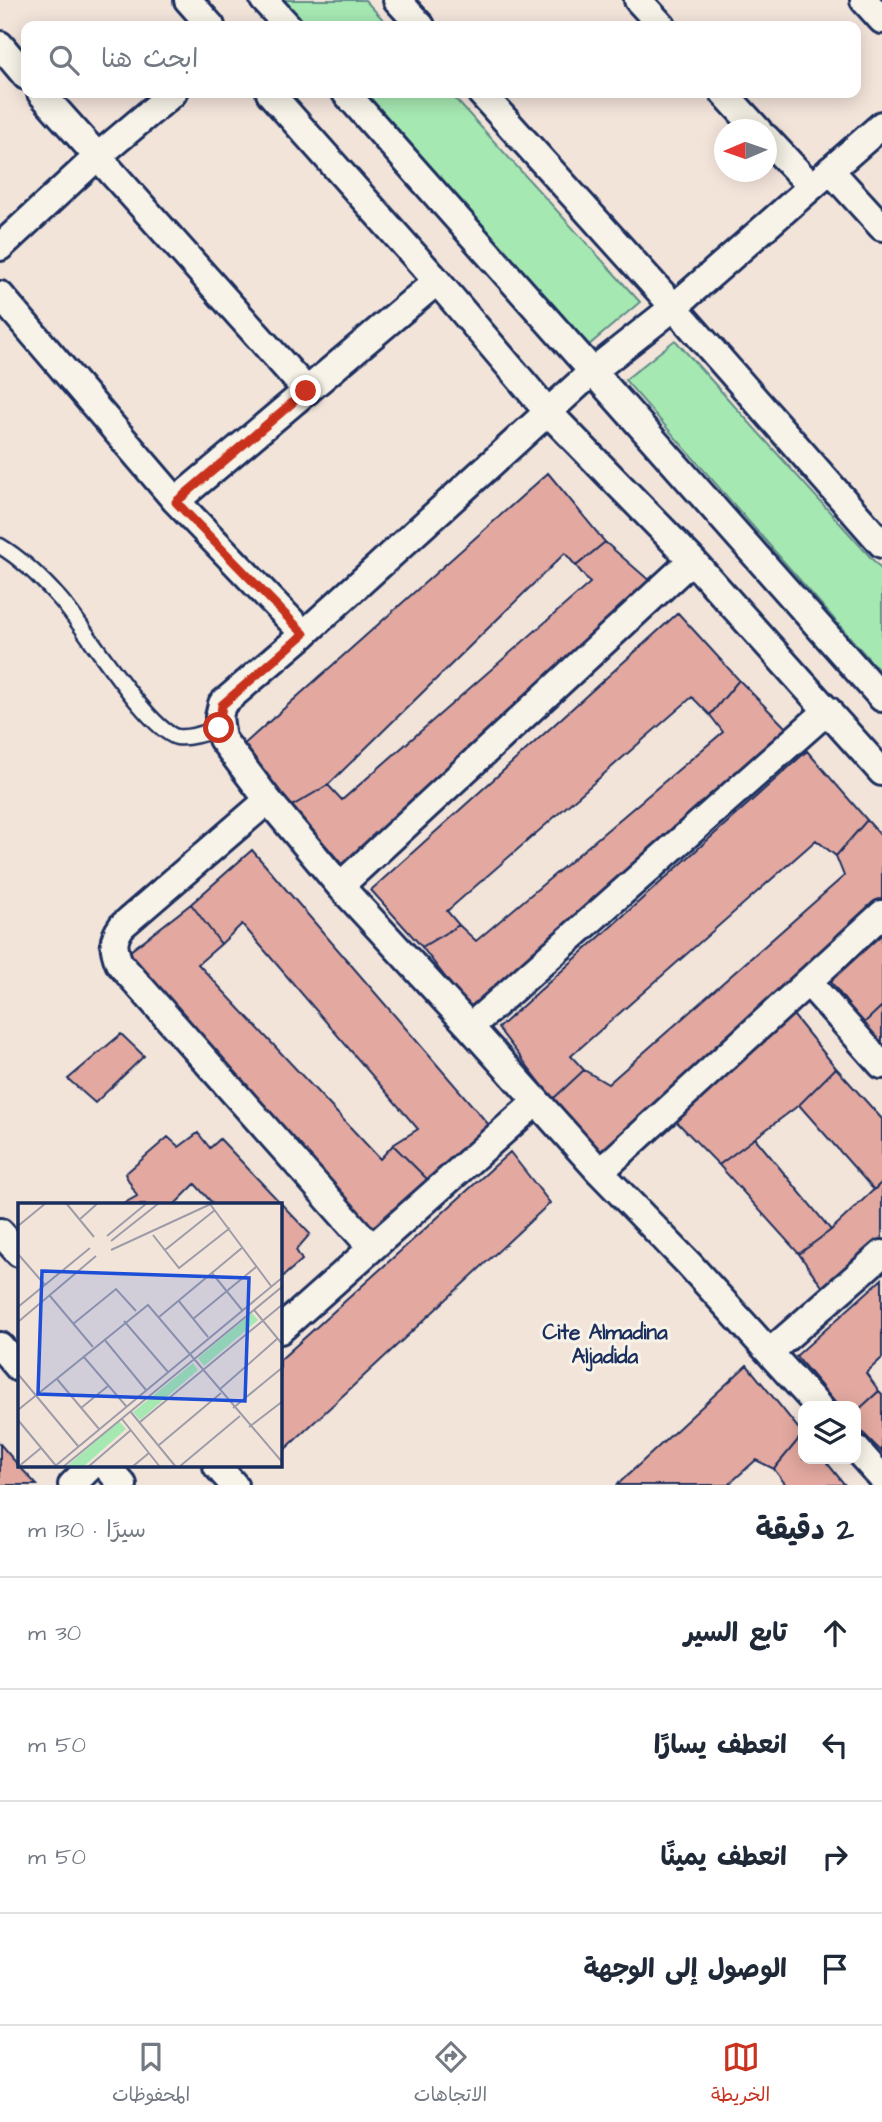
<!DOCTYPE html>
<html lang="ar">
<head>
<meta charset="utf-8">
<style>
	body { margin:0; font-family:"Architects Daughter","Playpen Sans Arabic",sans-serif; background:#f6f6f7; color:#1f2937; direction:rtl }
	.controls { position:absolute; right:21px; bottom:21px; display:grid; overflow:hidden; border-radius:14px; box-shadow:0 4px 18px #0003 }
	.controls button { width:63px; height:63px; display:grid; place-items:center; padding:0; border:0; border-bottom:2px solid #e0e1e3; background:#fff; color:#1f2937; font:35px sans-serif }
	.compass { position:absolute; left:714px; top:119px; width:63px; height:63px; border-radius:50%; background:#fff; box-shadow:0 4px 18px #0003; rotate:268deg }
	.stop { position:absolute; width:21px; height:21px; margin:-16px; border:5px solid #c8321e; border-radius:50%; background:#fff }
	.stop.end { background:#c8321e; border-color:#fff; box-shadow:0 2px 7px #0008 }
	.list { margin:0; padding:0; list-style:none }
	h2 { display:flex; justify-content:space-between; align-items:center; height:91px; margin:0; padding:0 28px; font-size:30px }
	h2 small { font-size:23px; font-weight:400; color:#747a83 }
	.list li { display:grid; grid-template-columns:46px 1fr auto; gap:21px; align-items:center; box-sizing:border-box; height:112px; padding:0 28px; border-top:2px solid #e0e1e3 }
	.list b { display:block; font-size:26px; white-space:nowrap }
	.list em { font-size:23px; font-style:normal; color:#747a83 }
	.icon { flex:none; width:38px; height:38px; fill:none; stroke:currentColor; stroke-width:2; stroke-linecap:round; stroke-linejoin:round }
	.map { position:relative; flex:none; width:882px; height:1485px; overflow:hidden; direction:ltr }
	.search { position:absolute; background:#fff; box-shadow:0 4px 18px #0003; left:21px; right:21px; top:21px; height:77px; display:flex; align-items:center; gap:18px; box-sizing:border-box; padding:0 24px; border-radius:14px; color:#747a83; font-size:26px }
	.sheet { height:539px; background:#fff }
	nav { display:flex; justify-content:space-around; align-items:center; box-sizing:border-box; height:98px; border-top:2px solid #e0e1e3; background:#fff; font-size:19px; color:#747a83 }
	nav a { display:grid; justify-items:center; gap:4px }
	nav .on { color:#c8321e }
	.map>svg:first-child { display:block }
</style>
</head>
<body>
<div class="map">
<svg width="882" height="1485" viewBox="0 0 882 1485">
	<rect width="100%" height="100%" fill="#f3e4da"/>
	<filter id="ink" filterUnits="userSpaceOnUse"><feTurbulence type="fractalNoise" baseFrequency=".0143" numOctaves="2"/><feDisplacementMap in="SourceGraphic" scale="14" xChannelSelector="R" yChannelSelector="G"/><feConvolveMatrix kernelMatrix="1 2 1 2 8 2 1 2 1" color-interpolation-filters="sRGB"/></filter>
	<g filter="url(#ink)">
		<path fill="#a6e8b2" stroke="#608c88" stroke-width="2" d="M283,0H365L389,26H307Z
			M366,93H450L640,302L589,345Z
			M675,340L882,570V674L625,380Z"/>
		<path fill="#e3a9a0" stroke="#1b2f5e" stroke-width="2" d="M548,473L605,542L576,566L565,553L328,785L292,806L242,746Z
			M605,542L651,582L344,867L292,806L328,785L342,800L590,583L576,566Z
			M678,613L739,680L710,715L692,697L447,911L459,925L422,947L371,890Z
			M739,680L789,731L469,1008L422,947L459,925L476,941L723,732L710,715Z
			M807,751L867,820L836,856L816,840L571,1056L584,1070L553,1099L498,1028Z
			M867,820L882,837V908L599,1155L553,1099L584,1070L608,1084L844,876L836,856Z
			M252,850L489,1125L434,1186L393,1145L418,1129L242,924L221,944L191,904Z
			M191,904L221,944L198,964L380,1159L393,1145L434,1186L373,1237L129,952Z
			M882,917V1006L863,1024L823,971Z
			M882,1006V1045L863,1024Z
			M790,1011L836,1068L799,1105L719,1165L674,1119Z
			M121,1034L144,1056L95,1103L68,1079Z
			M836,1068L882,1119V1182L874,1190L799,1105Z
			M198,1133L210,1148L220,1139L310,1234L296,1250L302,1260L280,1279V1205H214L195,1184L174,1205H121L137,1196L125,1174L168,1137L179,1147Z
			M755,1138L831,1230L799,1254L719,1165Z
			M510,1152L550,1203L280,1454V1360Z
			M882,1182V1238L824,1289L799,1254L831,1230Z
			M882,1279V1358L866,1373L879,1391L856,1412V1406H838L796,1356Z
			M747,1365L803,1434L774,1469L756,1460L728,1485H617Z
			M879,1391L882,1394V1452L856,1426V1412Z
			M803,1434V1459H824L845,1485H786L774,1469Z
			M0,1444L19,1466L37,1485H0Z"/>
		<g fill="none" stroke-linecap="round" stroke-linejoin="round">
			<g stroke="#1b2f5e" stroke-width="19">
				<path id="service" d="M0,546C22,559 43,580 60,599C84,626 148,730 177,737C190,739 207,732 219,728"/>
			</g>
			<g stroke="#1b2f5e" stroke-width="32">
				<path id="minor" d="M188,0L211,26
					M264,0L288,26
					M397,0L421,26
					M638,0L662,26
					M864,0L882,20
					M0,45L26,76
					M41,93L307,391
					M270,93L437,281L548,412L692,560L882,772
					M346,93L882,698
					M481,93L674,307L882,544
					M724,93L758,130
					M766,138L811,186
					M830,170L882,227
					M0,247L97,157L173,93
					M0,295L176,501L304,634
					M176,501L437,281
					M268,800L122,926C112,940 113,947 119,963L371,1247
					M340,886L692,560
					M809,983L882,1065
					M470,1027L828,710
					M600,1172L882,914
					M0,1232L19,1253
					M280,1330L536,1102
					M0,1346L19,1368
					M770,1352L882,1254
					M818,1406L689,1264L600,1172L470,1027L340,886L268,800L222,739L219,717L222,704L304,634L593,371L674,307L882,125
					M856,1449L882,1478
					M106,1466L123,1485
					M217,1466L234,1485
					M72,1485L91,1466"/>
			</g>
			<use href="#service" stroke="#f7f3e8" stroke-width="14"/>
			<use href="#minor" stroke="#f7f3e8" stroke-width="26"/>
		</g>
	</g>
	<g fill="none" stroke-linecap="round" stroke-linejoin="round" filter="url(#ink)">
		<path stroke="#c8321e" stroke-width="9" d="M219,728L222,705L304,634L176,502L306,391"/>
	</g>
	<g text-anchor="middle" dominant-baseline="central" stroke-width="6" stroke-linejoin="round" paint-order="stroke">
		<g font-size="21" font-weight="bold" fill="#1b2f5e" stroke="#f7f3e8">
			<text x="605" y="1332">Cite Almadina<tspan x="605" dy="24">Aljadida</tspan></text>
		</g>
	</g>
	<g transform="translate(18 1203)">
		<rect width="264" height="264" fill="#f3e4da"/>
		<path d="M234,110L240,117L186,163L180,155ZM175,160L180,167L122,217L115,209ZM101,218L108,226L65,264H48Z" fill="#a6e8b2"/>
		<path fill="none" stroke="#9d9ca8" stroke-width="2" d="M48,0L76,34M192,1L253,83M61,17L80,0M0,23L28,0M135,32L161,65L212,25M89,33L129,0M93,38L141,0M93,47L195,0M147,47L197,7M0,51L27,82M194,70L224,107M32,93L75,144M160,97L190,134M0,104L72,45M236,107L265,142M141,114L225,44M175,116L238,64M106,118L150,169M0,119L78,53M55,121L98,86L118,108M86,136L128,187M65,153L108,203M0,171L60,243M39,176L81,226M201,187L259,136M63,205L90,183M215,205L265,164M0,207L130,102L265,260M112,208L158,264M104,216L142,264M0,217L39,264M122,219L265,101M231,224L265,198M141,242L203,190M0,264L23,245M36,264L265,74M45,264L265,83M70,264L113,227M114,264L131,250M161,264L222,213"/>
		<path fill="#1d4ed8" fill-opacity="0.15" stroke="#1d4ed8" stroke-width="3.5" d="M24,68L231,75L227,198L20,191Z"/>
		<rect width="264" height="264" fill="none" stroke="#1b2f5e" stroke-width="3.5"/>
	</g>
</svg>
<div class="controls">
<button><svg class="icon" aria-label="layers" viewBox="0 0 24 24"><path d="M12 4l9 5-9 5-9-5zM3 14l9 5 9-5"/></svg></button>
</div>
<svg class="compass" viewBox="-18 -18 36 36"><path d="M0-13l5 13h-10z" fill="#e53935"/><path d="M0 13l5-13h-10z" fill="#747a83"/></svg>
<div class="stop" style="left:219px;top:728px"></div>
<div class="stop end" style="left:306px;top:391px"></div>
<div class="search"><svg class="icon" aria-label="search" viewBox="0 0 24 24"><circle cx="10" cy="10" r="6"/><path d="M15 15l6 6"/></svg>ابحث هنا</div>
</div>
<section class="sheet">
<h2>2 دقيقة<small>سيرًا · 130 m</small></h2>
<ul class="list">
<li><svg class="icon" aria-label="ahead" viewBox="0 0 24 24"><path d="M12 20V5M6 11l6-6 6 6"/></svg><div><b>تابع السير</b></div><em>30 m</em></li>
<li><svg class="icon" aria-label="left" viewBox="0 0 24 24"><path d="M17 20v-9H6M10 6l-5 5 5 5"/></svg><div><b>انعطف يسارًا</b></div><em>50 m</em></li>
<li><svg class="icon" aria-label="right" viewBox="0 0 24 24"><path d="M7 20v-9h11M14 6l5 5-5 5"/></svg><div><b>انعطف يمينًا</b></div><em>50 m</em></li>
<li><svg class="icon" aria-label="arrive" viewBox="0 0 24 24"><path d="M6 21V4h12l-3 4 3 4H6"/></svg><div><b>الوصول إلى الوجهة</b></div></li>
</ul>
</section>
<nav>
<a class="on"><svg class="icon" aria-label="map" viewBox="0 0 24 24"><path d="M3 6l6-2 6 2 6-2v14l-6 2-6-2-6 2zM9 4v14M15 6v14"/></svg>الخريطة</a>
<a><svg class="icon" aria-label="directions" viewBox="0 0 24 24"><path d="M12 3l9 9-9 9-9-9zM9 14v-3h6M13 9l2 2-2 2"/></svg>الاتجاهات</a>
<a><svg class="icon" aria-label="saved" viewBox="0 0 24 24"><path d="M7 4h10v16l-5-4-5 4z"/></svg>المحفوظات</a>
</nav>
</body>
</html>
